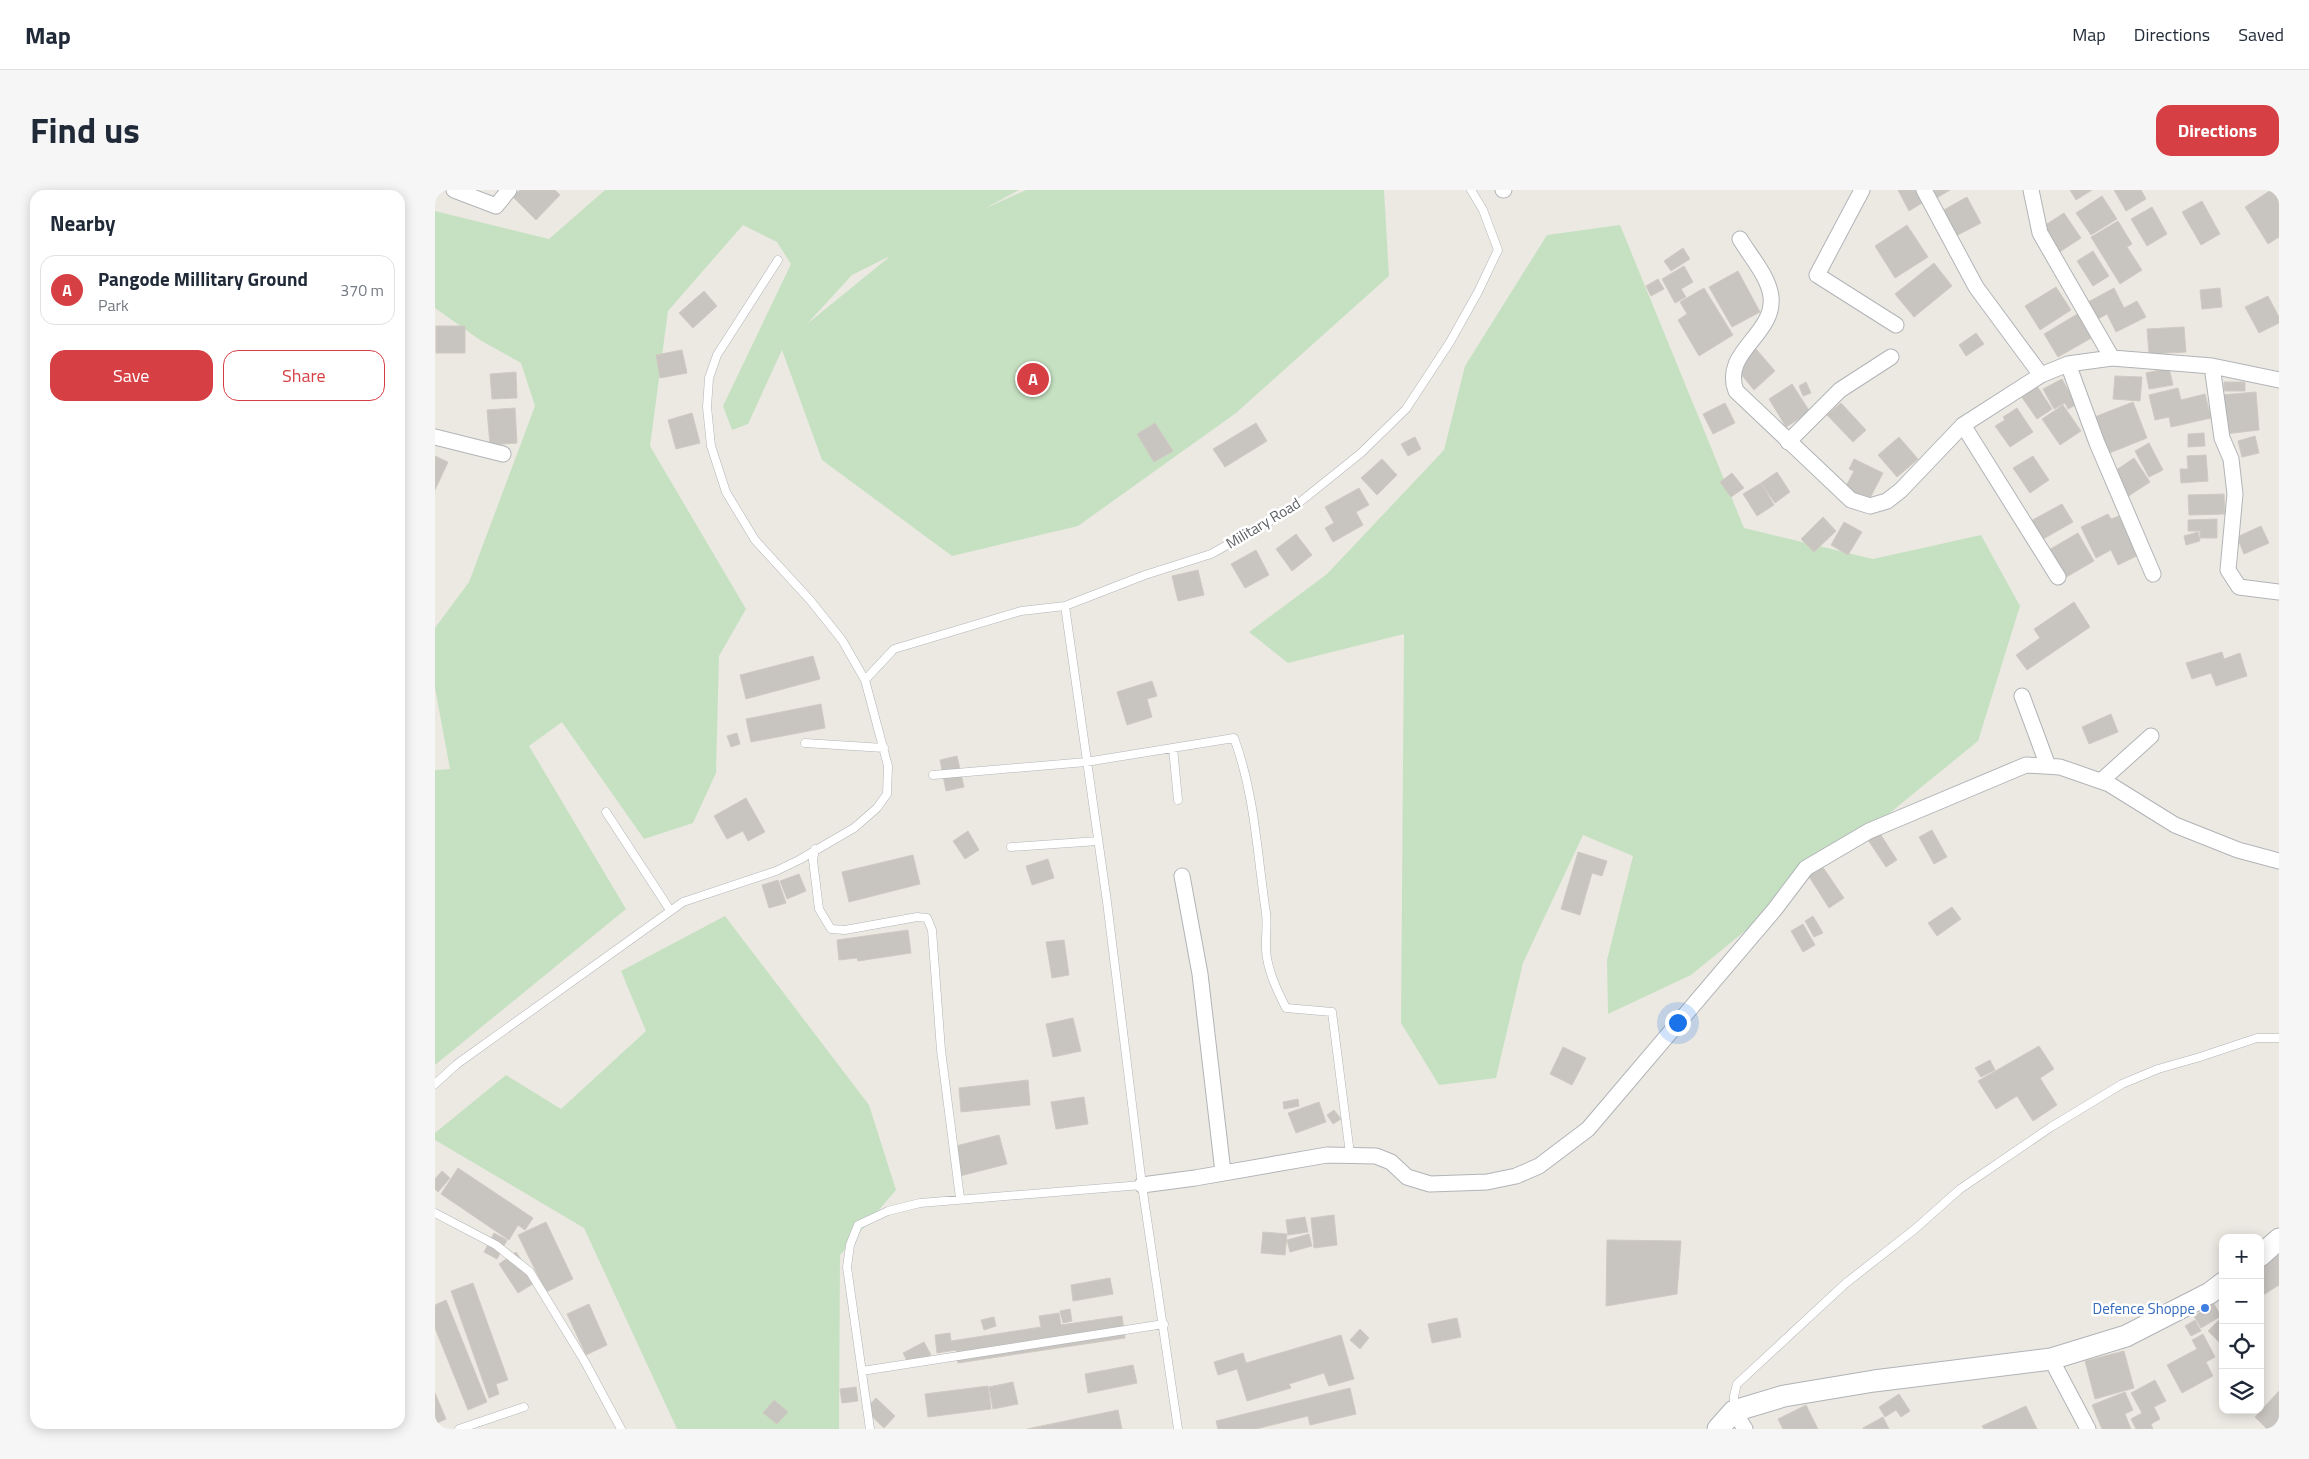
<!DOCTYPE html>
<html lang="en">
<head>
<meta charset="utf-8">
<style>
	body { margin:0; font-family:"Titillium Web",sans-serif; background:#f6f6f7; color:#1f2937 }
	.controls { position:absolute; right:15px; bottom:15px; display:grid; overflow:hidden; border-radius:10px; box-shadow:0 2px 12px #0003 }
	.controls button { width:45px; height:45px; display:grid; place-items:center; padding:0; border:0; border-bottom:1px solid #e0e1e3; background:#fff; color:#1f2937; font:25px sans-serif }
	.you { position:absolute; left:1242px; top:832px; width:18px; height:18px; margin:-12px; border:4px solid #fff; border-radius:50%; background:#1a73e8; box-shadow:0 0 0 8px #1a73e833 }
	.badge { display:grid; place-items:center; width:32px; height:32px; border-radius:50%; background:#d64045; color:#fff; font-size:16px; font-weight:700 }
	.pin { position:absolute; translate:-50% -50%; border:2px solid #fff; box-shadow:0 1px 5px #0006 }
	.list { margin:0; padding:0; list-style:none }
	h2 { display:flex; justify-content:space-between; align-items:center; height:65px; margin:0; padding:0 20px; font-size:21px }
	h2 small { font-size:16px; font-weight:400; color:#747a83 }
	.list li { display:grid; grid-template-columns:32px 1fr auto; gap:15px; align-items:center; box-sizing:border-box; height:70px; margin:0 10px 10px; padding:0 10px; border:1px solid #e0e1e3; border-radius:15px }
	.list b { display:block; font-size:19px; white-space:nowrap }
	.list p { margin:0; font-size:16px; white-space:nowrap; color:#747a83 }
	.list em { font-size:16px; font-style:normal; color:#747a83 }
	.actions { display:flex; gap:10px; padding:15px 20px }
	.actions a { flex:1; padding:11px 0; border:1px solid #d64045; border-radius:15px; text-align:center; font-size:18px; color:#d64045 }
	.actions .main { background:#d64045; color:#fff }
	.icon { flex:none; width:28px; height:28px; fill:none; stroke:currentColor; stroke-width:2; stroke-linecap:round; stroke-linejoin:round }
	.map { position:relative; flex:none; width:1844px; height:1239px; overflow:hidden; border-radius:15px }
	header { display:flex; align-items:center; gap:30px; box-sizing:border-box; height:70px; padding:0 25px; background:#fff; border-bottom:1px solid #e0e1e3 }
	header strong { font-size:24px }
	nav { display:flex; gap:28px; margin-inline-start:auto; font-size:18px }
	.intro { display:flex; align-items:center; justify-content:space-between; box-sizing:border-box; height:120px; padding:0 30px }
	h1 { margin:0; font-size:35px }
	.button { padding:12px 22px; border-radius:15px; background:#d64045; color:#fff; font-size:18px; font-weight:700 }
	main { display:flex; gap:30px; padding:0 30px }
	aside { flex:1; background:#fff; border-radius:15px; box-shadow:0 2px 12px #0003 }
	.map>svg:first-child { display:block }
</style>
</head>
<body>
<header>
<strong>Map</strong>
<nav><a>Map</a><a>Directions</a><a>Saved</a></nav>
</header>
<div class="intro"><h1>Find us</h1><a class="button">Directions</a></div>
<main>
<aside>
<h2>Nearby<small></small></h2>
<ul class="list">
<li><span class="badge">A</span><div><b>Pangode Millitary Ground</b><p>Park</p></div><em>370 m</em></li>
</ul>
<div class="actions"><a class="main">Save</a><a>Share</a></div>
</aside>
<div class="map">
<svg width="1844" height="1239" viewBox="0 0 1844 1239">
	<rect width="100%" height="100%" fill="#ece9e3"/>
	<path fill="#c6e1c2" fill-rule="evenodd" d="M170,0H584L549,19L591,0H949L954,86L801,223L643,336L517,366L387,270L347,160L313,234L297,240L288,216L356,74L342,52L308,35L233,121L215,256L311,419L284,466L281,583L258,633L209,649L127,532L94,556L191,719L0,875V580L15,579L0,498V438L34,392L100,216L86,173L45,150L0,118V21L114,49ZM453,67V68L372,134L417,85Z
		M1185,35L1309,338L1438,369L1546,345L1585,416L1543,551L1256,785L1173,824L1172,770L1198,666L1148,645L1088,773L1061,888L1004,895L966,833L969,444L853,473L814,442L892,384L1009,260L1030,176L1112,45Z
		M290,726L434,915L461,1000L405,1065L404,1239H242L149,1038L0,950V943L71,885L126,919L211,841L186,781Z"/>
	<path fill="#c8c4c0" stroke="#d0cac2" d="M85,0H120L125,5L101,30L78,7Z
		M1463,0H1480L1487,13L1474,21Z
		M1494,0H1515L1500,9Z
		M1635,0H1657L1641,10Z
		M1679,0H1706L1711,9L1691,21Z
		M1836,0L1844,2V47L1833,54L1810,17Z
		M1667,6L1682,29L1656,45L1641,23Z
		M1532,7L1546,33L1519,47L1505,22Z
		M1767,11L1785,44L1766,55L1747,22Z
		M1717,17L1732,44L1712,56L1696,29Z
		M1629,23L1646,48L1617,67L1601,41Z
		M1683,31L1697,54L1692,57L1707,80L1685,94L1656,47Z
		M1472,35L1493,67L1460,88L1440,56Z
		M1248,58L1255,69L1236,81L1229,71Z
		M1658,61L1674,86L1658,96L1642,71Z
		M1499,73L1517,96L1479,127L1460,104Z
		M1249,76L1258,92L1246,99L1251,107L1240,113L1227,89Z
		M1303,81L1325,122L1297,137L1274,97Z
		M1223,89L1229,99L1216,106L1211,96Z
		M1621,97L1636,120L1605,140L1590,116Z
		M1269,98L1298,145L1264,166L1243,130L1252,124L1245,112Z
		M1679,98L1689,118L1702,111L1711,127L1681,142L1672,124L1663,129L1653,112Z
		M1785,98L1787,117L1767,119L1765,100Z
		M269,101L282,116L258,138L244,123Z
		M1833,106L1844,127V133L1824,143L1810,117Z
		M1644,123L1658,147L1623,167L1609,144Z
		M1,136H30V163H1Z
		M1749,137L1751,162L1714,164L1712,139Z
		M1541,143L1549,154L1531,166L1524,155Z
		M1321,159L1340,181L1319,200L1300,177Z
		M247,160L252,183L225,188L221,165Z
		M1734,178L1738,195L1714,199L1711,183Z
		M81,182L82,208L57,209L55,184Z
		M1680,186L1707,187L1705,211L1678,209Z
		M1627,189L1641,215L1633,219L1630,213L1619,219L1608,199Z
		M1371,192L1376,203L1368,206L1364,196Z
		M1789,192H1810V201H1789Z
		M1357,194L1375,222L1351,237L1334,209Z
		M1602,196L1617,219L1602,229L1586,206Z
		M1743,198L1746,210L1770,204L1776,228L1736,237L1734,227L1720,230L1714,205Z
		M1821,202L1824,240L1790,244L1786,205Z
		M1698,212L1712,248L1672,264L1657,228Z
		M1290,213L1300,233L1278,244L1268,224Z
		M1406,213L1431,240L1418,252L1392,225Z
		M1628,215L1646,241L1625,255L1607,229Z
		M80,218L82,253L55,255L52,220Z
		M1582,218L1598,242L1575,257L1560,236L1570,230L1568,227Z
		M257,223L265,253L241,259L233,230Z
		M720,233L738,261L719,272L702,244Z
		M821,233L832,251L790,277L778,259Z
		M1769,243L1770,256L1753,257V244Z
		M1820,246L1824,263L1807,267L1803,251Z
		M980,247L986,259L973,266L966,254Z
		M1464,247L1483,269L1462,287L1443,265Z
		M1714,253L1728,280L1714,287L1700,261Z
		M1771,265L1773,291L1746,293L1745,279H1753L1752,266Z
		M0,266L13,272L0,300Z
		M1598,266L1614,290L1595,303L1578,278Z
		M1699,268L1715,292L1686,311L1671,287Z
		M947,269L962,285L942,305L926,288Z
		M1419,269L1448,283L1433,312L1409,300L1419,281L1414,279Z
		M1342,282L1355,302L1340,313L1326,293Z
		M1297,283L1309,298L1296,307L1285,292Z
		M1326,293L1339,315L1322,326L1308,304Z
		M924,298L934,315L921,322L928,335L898,352L890,338L899,333L890,317Z
		M1789,304L1790,324L1754,325L1753,305Z
		M1627,314L1638,332L1603,352L1592,333Z
		M1673,324L1676,329L1684,326L1697,354L1710,362L1683,375L1676,360L1661,368L1646,337Z
		M1388,327L1401,341L1379,362L1366,349Z
		M1782,329V348H1765V341H1753V330Z
		M1409,332L1427,342L1413,365L1396,355Z
		M1826,336L1834,353L1809,364L1802,347Z
		M1763,342L1765,351L1751,355L1749,346Z
		M1643,343L1659,371L1628,389L1612,361Z
		M861,344L877,365L857,381L841,359Z
		M821,360L834,385L810,398L796,374Z
		M763,380L769,405L743,411L737,386Z
		M1639,412L1655,437L1592,480L1581,465L1605,448L1599,439Z
		M1787,462L1789,469L1805,463L1812,486L1781,496L1776,483L1757,489L1751,473Z
		M378,466L385,489L311,509L305,485Z
		M717,491L722,506L712,509L717,527L692,535L682,502Z
		M386,514L390,538L316,552L311,529Z
		M1676,524L1683,542L1654,554L1647,537Z
		M302,543L305,554L296,557L292,546Z
		M522,566L529,597L511,601L505,570Z
		M311,608L330,642L313,651L308,641L292,649L279,626Z
		M1497,640L1512,667L1499,674L1484,647Z
		M533,641L544,660L530,669L518,651Z
		M1444,642L1462,670L1451,677L1433,650Z
		M1143,662L1172,671L1167,686L1157,683L1145,725L1126,719Z
		M478,665L485,694L414,712L407,682Z
		M613,669L619,688L597,695L591,676Z
		M1387,676L1409,708L1394,718L1373,685Z
		M364,684L371,701L352,709L345,691Z
		M343,690L351,713L334,718L327,695Z
		M1517,717L1526,729L1502,746L1493,733Z
		M1378,726L1388,743L1379,747L1370,731Z
		M1368,734L1380,755L1368,762L1356,741Z
		M473,740L476,763L423,771L422,768L404,770L402,750Z
		M629,750L634,785L617,788L611,752Z
		M638,828L646,861L618,867L611,834Z
		M1604,856L1619,879L1605,888L1622,915L1598,931L1582,906L1561,919L1543,891Z
		M1128,857L1151,868L1137,895L1115,884Z
		M1555,870L1560,880L1546,887L1540,878Z
		M593,890L595,915L526,922L524,898Z
		M649,907L653,934L621,939L616,912Z
		M863,909L864,916L849,919L848,912Z
		M884,912L891,932L861,943L853,923Z
		M899,920L906,929L898,934L892,925Z
		M564,945L572,974L525,986L517,957Z
		M23,978L98,1028L90,1040L83,1035L74,1050L6,1004Z
		M7,981L15,988L3,1002L0,999V989Z
		M899,1025L902,1055L879,1058L876,1028Z
		M870,1027L873,1042L853,1045L851,1030Z
		M111,1032L138,1089L111,1102L83,1045Z
		M828,1042L852,1044L850,1065L826,1063Z
		M59,1043L72,1050L62,1069L49,1062Z
		M874,1044L877,1056L855,1062L852,1050Z
		M1172,1050L1246,1051L1242,1104L1171,1116Z
		M1840,1060L1844,1067V1095L1825,1107V1069Z
		M81,1062L101,1092L83,1103L64,1074Z
		M675,1088L678,1104L638,1111L636,1095Z
		M38,1093L73,1190L61,1194L64,1204L54,1208L16,1101Z
		M11,1110L52,1212L33,1220L0,1138V1115Z
		M154,1114L172,1155L151,1165L132,1124Z
		M1779,1114L1786,1126L1766,1138L1759,1126Z
		M635,1119L637,1131L628,1133L625,1121Z
		M624,1123L626,1135L687,1126L690,1148L523,1173L521,1160L502,1163L500,1145L515,1143L516,1151L606,1137L604,1126Z
		M559,1127L561,1136L549,1140L546,1130Z
		M1022,1128L1026,1147L997,1153L993,1134Z
		M1786,1128L1788,1130V1156L1773,1141Z
		M1760,1130L1766,1141L1756,1146L1750,1136Z
		M925,1139L934,1148L925,1159L915,1150Z
		M1768,1144L1780,1167L1771,1172L1778,1186L1747,1203L1732,1175L1762,1159L1757,1150Z
		M906,1145L919,1189L894,1196L889,1183L854,1194L856,1198L812,1211L802,1179L783,1185L779,1172L808,1163L811,1173Z
		M489,1152L496,1165L475,1176L468,1163Z
		M1689,1161L1699,1198L1660,1209L1650,1171Z
		M698,1175L702,1193L653,1203L650,1184Z
		M1720,1190L1731,1211L1719,1217L1725,1229L1716,1234L1718,1239H1701L1696,1229L1707,1223L1696,1203Z
		M578,1192L583,1214L558,1219L554,1197Z
		M553,1196L556,1219L493,1227L490,1204Z
		M421,1197L423,1211L407,1213L405,1199Z
		M915,1198L921,1224L875,1235L873,1226L821,1239H783L781,1231Z
		M1844,1201V1239H1832L1820,1227Z
		M1690,1202L1698,1220L1690,1224L1696,1239H1667L1657,1215Z
		M0,1203L11,1229L0,1234Z
		M1464,1204L1475,1221L1466,1227L1461,1220L1450,1227L1444,1217Z
		M441,1208L460,1226L449,1238L430,1220Z
		M339,1210L353,1222L342,1234L328,1223Z
		M1371,1215L1383,1239H1348L1343,1229Z
		M1591,1216L1602,1239H1549L1547,1236Z
		M683,1220L687,1239H592Z
		M1448,1227L1454,1239H1428V1238Z"/>
	<g fill="none" stroke-linecap="round" stroke-linejoin="round">
		<g stroke="#b1b4b7" stroke-width="9">
			<path id="service" d="M630,416L672,712L707,995L743,1239
				M430,490L459,459L586,421L630,416L710,385L776,364L855,320L926,263L971,219L1015,152L1043,102L1063,60L1048,20L1036,0
				M370,553L449,558
				M738,558L743,610
				M498,585L651,572L799,548C820,604 822,664 831,723C833,738 829,753 832,768C835,786 843,802 851,818L897,822L915,964
				M171,622L235,720
				M576,657L663,651
				M380,659L378,670L384,719L396,739L410,740L482,727L492,728L497,740L506,860L525,1008
				M0,894L22,874L248,712L341,681L364,670L419,638L442,618L452,604L453,576L430,490L407,450L375,410L320,350L291,302L276,256L272,217L274,188L282,165L343,70
				M0,1023L61,1055L95,1082L150,1172L186,1239
				M427,1181L729,1134
				M1299,1219V1206L1302,1194L1411,1093L1480,1039L1525,999L1616,937L1687,894L1723,879L1765,867L1822,848H1844
				M24,1239L89,1217
				M435,1239L412,1077L415,1055L423,1035L453,1021L485,1013L707,995"/>
		</g>
		<g stroke="#b1b4b7" stroke-width="17">
			<path id="minor" d="M19,0L61,16L74,0
				M1068,0H1069
				M1427,0L1382,85L1461,135
				M1489,0L1541,97L1606,185
				M1596,0L1605,43L1677,168
				M1305,49C1315,66 1334,87 1336,107C1340,145 1286,162 1301,201L1416,310L1435,316L1452,311L1466,300L1528,235L1606,185L1633,174L1677,168L1777,176L1844,190
				M1633,174L1662,253L1718,384
				M1777,176L1787,248L1796,269L1800,304L1793,380L1804,397L1844,402
				M1528,235L1623,387
				M0,247L68,264
				M1353,252L1405,200L1456,167
				M1587,506L1613,576
				M1666,591L1716,546
				M747,686L765,784L788,982
				M707,995L760,988L892,965L941,966L956,972L972,987L995,994L1052,992L1081,986L1104,976L1153,939L1340,719L1371,678L1434,641L1591,575L1625,577L1674,594L1740,635L1803,660L1844,671
				M1616,1169L1653,1239
				M1299,1221L1310,1239"/>
		</g>
		<g stroke="#b0b3b7" stroke-width="23">
			<path id="secondary" d="M1825,1066L1844,1049
				M1283,1239L1299,1221L1349,1206L1439,1191L1616,1169L1691,1146L1775,1103L1788,1093"/>
		</g>
		<use href="#service" stroke="#fff" stroke-width="8"/>
		<use href="#minor" stroke="#fff" stroke-width="15"/>
		<use href="#secondary" stroke="#fff" stroke-width="21"/>
	</g>
	<circle fill="#3f7fe0" stroke="#fff" stroke-width="2" cx="1770" cy="1118" r="5"/>
	<g text-anchor="middle" dominant-baseline="central" stroke-width="5" stroke-linejoin="round" paint-order="stroke">
		<g font-size="15" fill="#5b5f62" stroke="#fff">
			<text transform="translate(828 333) rotate(-31)">Military Road</text>
		</g>
		<g font-size="15" fill="#366cbe" stroke="#fff" text-anchor="end">
			<text x="1760" y="1118">Defence Shoppe</text>
		</g>
	</g>
</svg>
<div class="controls">
<button>+</button>
<button>−</button>
<button><svg class="icon" aria-label="locate" viewBox="0 0 24 24"><circle cx="12" cy="12" r="6"/><path d="M12 2v4M12 18v4M2 12h4M18 12h4"/></svg></button>
<button><svg class="icon" aria-label="layers" viewBox="0 0 24 24"><path d="M12 4l9 5-9 5-9-5zM3 14l9 5 9-5"/></svg></button>
</div>
<div class="you"></div>
<div class="pin badge" style="left:598px;top:189px">A</div>
</div>
</main>
</body>
</html>
